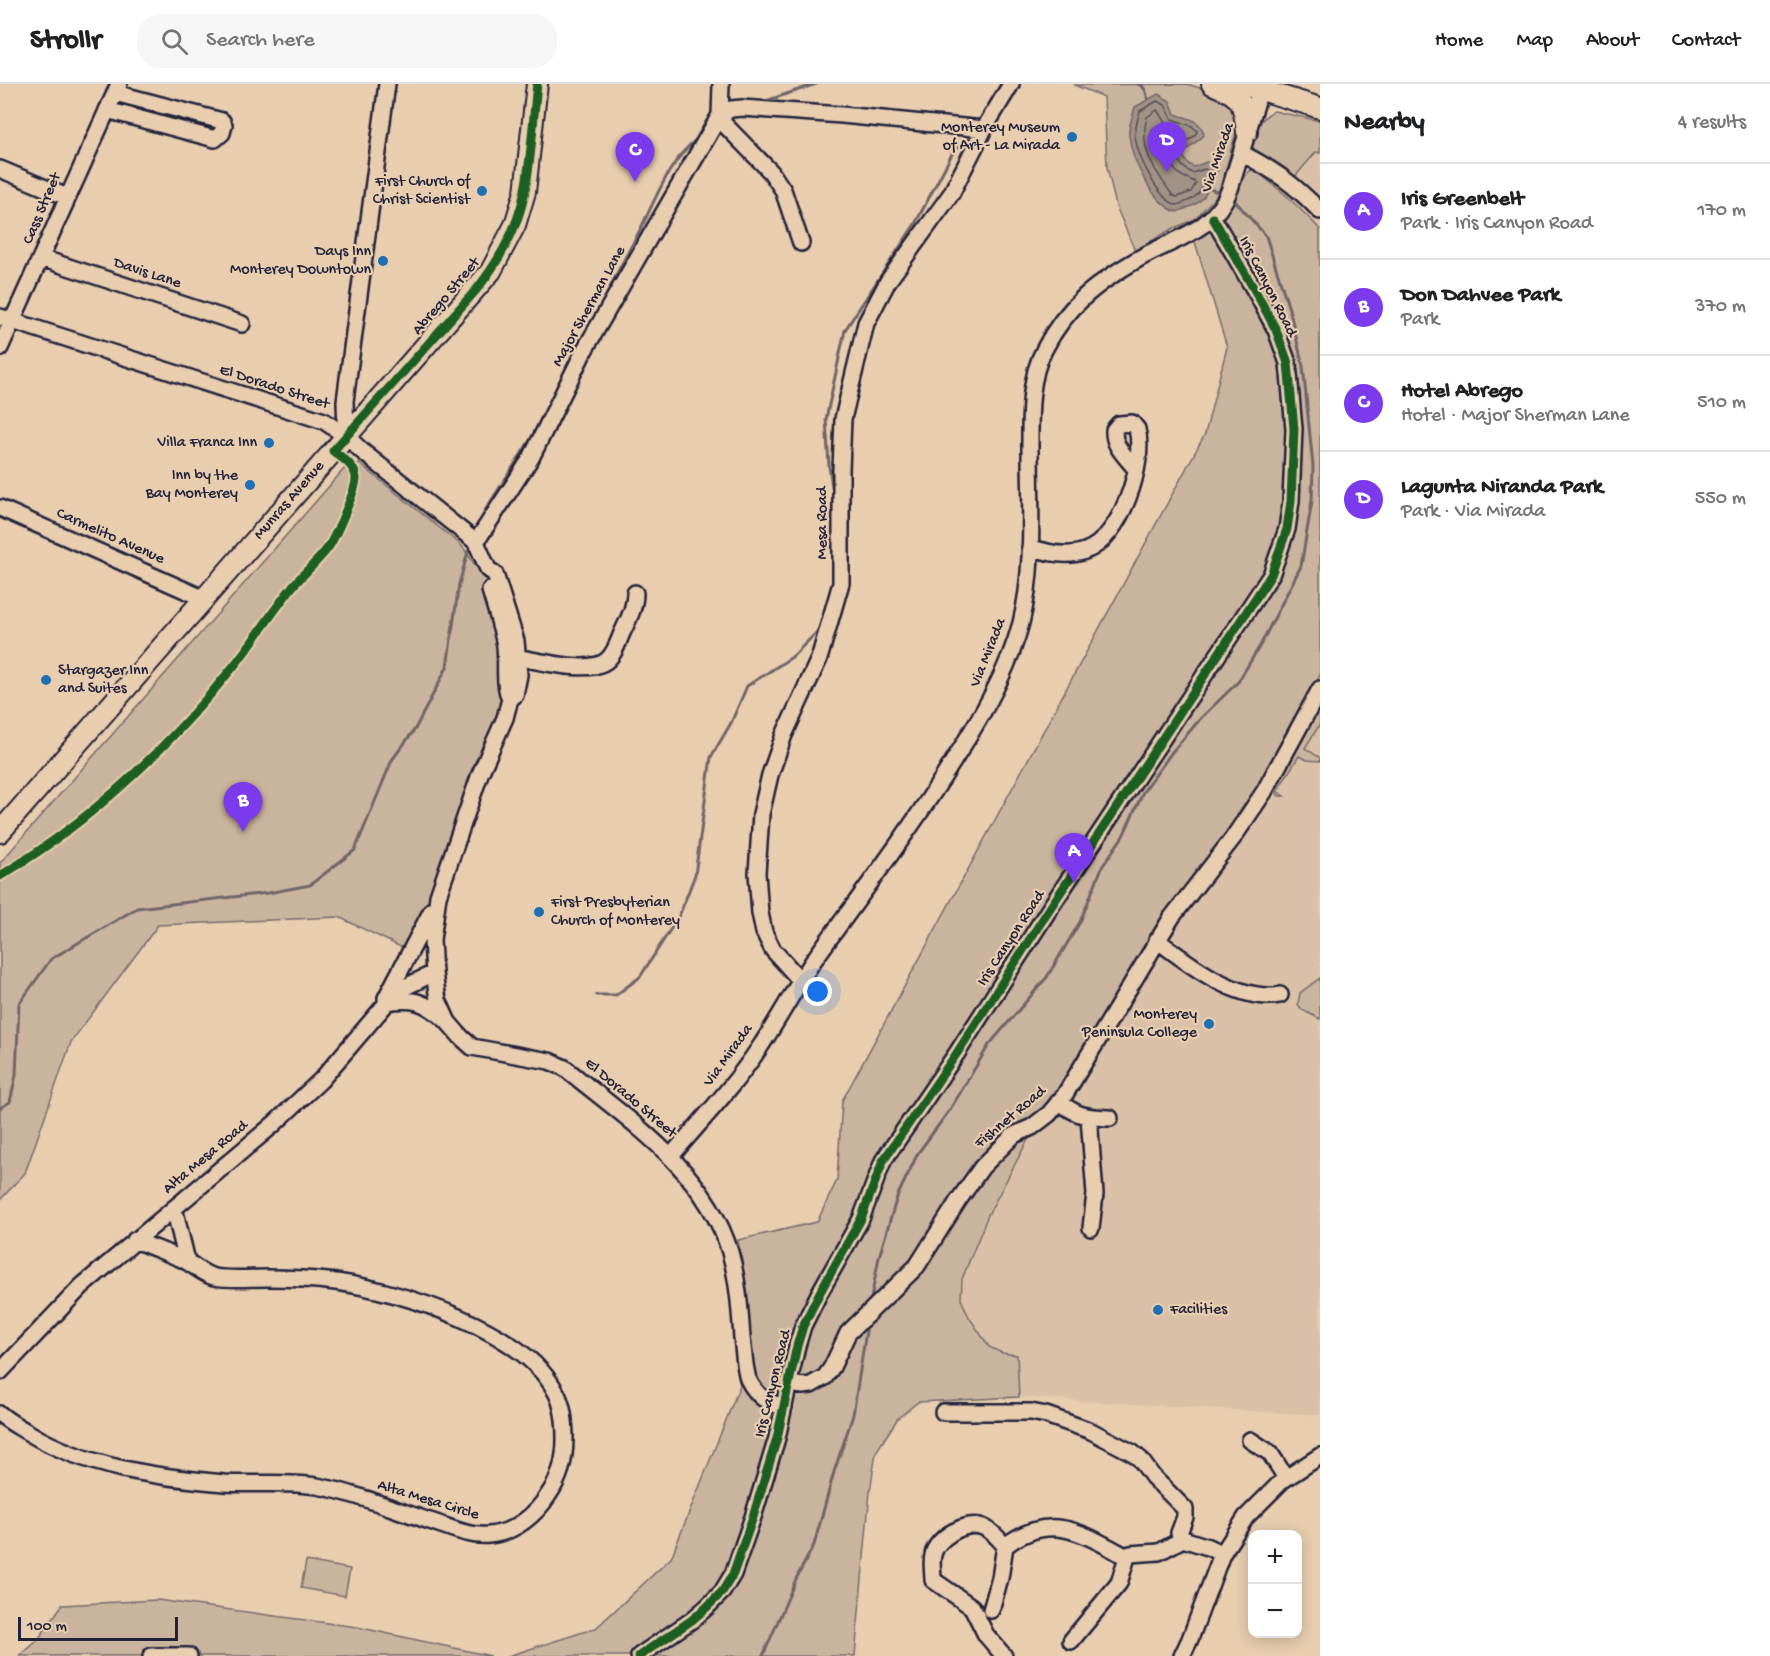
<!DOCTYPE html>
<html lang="en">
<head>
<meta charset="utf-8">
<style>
	body { margin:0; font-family:"Gochi Hand",sans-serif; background:#f6f6f6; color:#202124 }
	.controls { position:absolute; right:18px; bottom:18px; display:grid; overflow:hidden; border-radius:12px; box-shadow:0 3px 15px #0003 }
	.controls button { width:54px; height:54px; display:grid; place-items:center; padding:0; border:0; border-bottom:2px solid #e0e0e0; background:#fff; color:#202124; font:30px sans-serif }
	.scale { position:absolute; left:18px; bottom:15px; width:160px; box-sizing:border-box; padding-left:6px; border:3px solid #22223b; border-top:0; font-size:16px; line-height:21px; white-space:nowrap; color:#22223b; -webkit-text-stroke:4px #e8cdaf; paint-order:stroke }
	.you { position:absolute; left:818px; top:908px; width:21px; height:21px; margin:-15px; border:4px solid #fff; border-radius:50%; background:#1a73e8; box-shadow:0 0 0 9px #1a73e833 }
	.badge { display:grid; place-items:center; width:39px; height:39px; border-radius:50%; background:#7c3aed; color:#fff; font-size:20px; font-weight:700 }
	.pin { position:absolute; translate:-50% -50px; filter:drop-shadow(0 2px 3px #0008) }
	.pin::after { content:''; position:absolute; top:32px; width:21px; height:18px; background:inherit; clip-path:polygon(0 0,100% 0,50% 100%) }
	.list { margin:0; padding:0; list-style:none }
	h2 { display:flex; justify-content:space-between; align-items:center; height:78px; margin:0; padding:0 24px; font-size:26px }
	h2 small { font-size:20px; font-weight:400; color:#757577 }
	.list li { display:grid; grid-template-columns:39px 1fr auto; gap:18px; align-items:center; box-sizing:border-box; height:96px; padding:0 24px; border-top:2px solid #e0e0e0 }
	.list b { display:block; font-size:22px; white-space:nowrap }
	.list p { margin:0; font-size:20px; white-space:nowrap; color:#757577 }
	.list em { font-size:20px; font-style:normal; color:#757577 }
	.icon { flex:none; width:33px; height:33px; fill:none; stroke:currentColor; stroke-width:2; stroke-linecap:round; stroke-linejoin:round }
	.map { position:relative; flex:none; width:1320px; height:1572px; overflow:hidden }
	header { display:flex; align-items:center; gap:36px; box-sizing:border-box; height:84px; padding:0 30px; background:#fff; border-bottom:2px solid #e0e0e0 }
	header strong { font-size:28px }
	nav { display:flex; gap:33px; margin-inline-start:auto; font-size:21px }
	.search { width:420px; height:54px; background:#f6f6f6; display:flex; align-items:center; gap:15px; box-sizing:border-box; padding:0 21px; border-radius:24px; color:#757577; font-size:22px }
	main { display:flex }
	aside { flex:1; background:#fff }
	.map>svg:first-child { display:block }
</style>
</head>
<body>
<header>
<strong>Strollr</strong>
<div class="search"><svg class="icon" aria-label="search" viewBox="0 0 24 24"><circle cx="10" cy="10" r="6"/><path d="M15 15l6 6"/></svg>Search here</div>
<nav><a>Home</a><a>Map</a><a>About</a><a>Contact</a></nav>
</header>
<main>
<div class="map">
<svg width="1320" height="1572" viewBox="0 0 1320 1572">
	<rect width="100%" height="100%" fill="#e8cdaf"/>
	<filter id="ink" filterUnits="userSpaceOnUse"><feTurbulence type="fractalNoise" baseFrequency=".0167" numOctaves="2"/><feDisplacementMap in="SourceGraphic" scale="12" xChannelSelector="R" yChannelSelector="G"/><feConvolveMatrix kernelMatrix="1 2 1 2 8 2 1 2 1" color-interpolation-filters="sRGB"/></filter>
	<g filter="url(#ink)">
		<path fill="#d9c0a6" d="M1274,27L1320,38V145L1287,112L1253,84L1247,48L1254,49L1265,32Z
			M1320,591V1331L1019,1313L1017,1271L1002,1269L989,1263L969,1233L961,1215L962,1195L988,1131L1033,1035L1053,1012L1074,980L1160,836L1216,763L1261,697Z"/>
		<path fill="#cbb49e" stroke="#766b6c" stroke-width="1.5" d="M1186,0L1215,8L1233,18L1237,45L1224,92L1217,111L1195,135L1170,146L1135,167L1116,122L1107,83L1104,13L1074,1Z
			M1274,27L1320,37V69L1316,68L1293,95L1258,71L1251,61C1255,47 1260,33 1274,27Z
			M1253,84L1287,112L1320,145V591L1261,697L1216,763L1161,836L1074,980L1053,1012L1033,1035L1031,1050L988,1131L962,1195L961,1215L969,1233L989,1263L1002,1269L1017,1271L1019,1313L918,1318L898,1334L876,1368L870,1407L855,1572H508L596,1544L671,1474L742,1296L749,1284L747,1207L738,1156L817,1138L837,1096L842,1017L1205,350L1227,263L1192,148L1236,108L1246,91Z
			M360,380L461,461C474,477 475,486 492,498L511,607L411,868L339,833L158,841L71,958L25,1089L0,1116V779L345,384Z
			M1320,617V640L1305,664L1320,674V677L1307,676L1299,672L1277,707L1284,712H1279L1274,706V702Z
			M1320,894V935L1302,926L1298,920L1300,909Z
			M306,1477L350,1485L345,1512L301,1504Z
			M157,1516L357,1543L491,1572H20L37,1557L62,1521Z"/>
		<path fill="#a29185" stroke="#6f6567" stroke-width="1.5" d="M1158,10L1170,17L1175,30C1189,35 1201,35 1204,51C1197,59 1189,61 1183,71L1187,79L1194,83L1206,78L1214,81L1218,86C1213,91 1211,96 1209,103C1203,119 1192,123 1176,128C1152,118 1131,76 1129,51C1128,42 1133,32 1135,23Z"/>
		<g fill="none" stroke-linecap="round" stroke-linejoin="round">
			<path stroke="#554e59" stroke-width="1.5" d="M1157,17L1165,21L1172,35L1192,42L1197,47C1195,55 1188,54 1183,60C1173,72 1180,83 1192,89L1205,85L1208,87C1202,108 1198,115 1177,121C1158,116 1136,70 1135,50C1135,43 1138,34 1140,27Z
				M1157,26L1166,40L1181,48C1174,61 1163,75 1178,89C1183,94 1191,95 1196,99L1191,108L1177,113L1173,112C1155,86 1138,66 1147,33Z
				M1156,43L1167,52L1159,68C1153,65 1151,51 1153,45Z"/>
			<path stroke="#6f6567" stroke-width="3" d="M1138,0C1145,2 1146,8 1148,15
				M763,18L816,0
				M1208,104L1217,108
				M603,221C612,194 627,172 640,146C656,115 669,76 698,54
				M834,415L829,382L826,335L845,246L915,140L952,70L960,61
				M484,428L538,344
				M596,911H616L640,893L679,832L695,791L711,673L731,639L747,602L792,573L816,549L823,538
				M0,1024L10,1018L16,991L19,920L51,875L137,824L268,809L310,801L355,766L392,676L415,645L447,583L459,500L469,464
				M870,1220L879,1173L897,1113L918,1069L949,1027L989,961L1047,893L1080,838L1102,783L1123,752L1143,708L1172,668L1201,634L1238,598L1261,560L1301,482L1312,417L1313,382L1303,282L1290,228L1266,152L1235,117
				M763,1572L796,1495L814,1461L834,1388L853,1331L867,1241"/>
			<g stroke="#22223b" stroke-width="20">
				<path id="minor" d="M107,26L215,55L222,49L224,41L222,37L115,9
					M720,31L731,25L742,24L842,31L984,45
					M720,31L724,40L771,88L783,106L801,159
					M1241,69C1274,86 1294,100 1320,127
					M0,85L67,113
					M41,174L242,240
					M0,233L324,337L346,352L363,368L476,458L488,485L495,490L516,557L519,591L515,611L510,615L505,634L480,690L438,812L432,856L434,889L438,916L448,938L461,953L472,963L549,977L565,984C629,1037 705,1085 730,1168C738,1196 740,1225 742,1254C744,1268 744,1281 748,1295C756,1311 766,1319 784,1323
					M0,264L119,0
					M346,352L345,317L387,0
					M0,424L205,515
					M476,458L531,374L584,267L720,31L721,0
					M1030,463C1047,469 1067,474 1085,467C1121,455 1146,379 1137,345L1132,339L1119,340L1114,346C1113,362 1126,373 1135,384
					M490,506C495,524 502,543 505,562C507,579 503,600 510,615
					M500,542C512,550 506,564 514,573C537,576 588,591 606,577C615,570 618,558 622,549C628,536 635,524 635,509
					M1157,856C1189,880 1238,919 1280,911
					M800,896L773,866L764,848L760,829L757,789L761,730L770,691L784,651L819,575L841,499V386L843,335L866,239L888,197L951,110L984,45L1011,0
					M386,914L432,826
					M386,918C415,914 424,917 446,936
					M1059,1017C1077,1033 1088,1033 1110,1034
					M1089,1033L1095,1110L1091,1144
					M671,1072C702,1036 734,1002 760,963C780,933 796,902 816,873C863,808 912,744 954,676C981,633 1008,588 1021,539C1035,483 1030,421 1030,364C1030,332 1029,294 1044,266C1066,222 1098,198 1140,174C1176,154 1214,147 1230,105L1257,17L1259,5
					M174,1124L187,1177
					M0,1288L82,1202L274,1040L321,996L397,907L434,889
					M789,1300L803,1302L811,1301L825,1293L832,1283L848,1249L917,1182L958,1117L982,1083L1014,1051L1032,1043L1049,1030L1064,1012L1172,833L1233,754L1264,708L1320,605
					M943,1328H1031L1046,1331L1091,1347L1133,1369L1140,1375L1153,1393L1185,1425V1433L1179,1449L1183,1455L1159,1468L1130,1470L1127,1473L1119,1499L1071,1557
					M0,1330C9,1338 19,1343 29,1349C87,1384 157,1393 224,1399C255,1401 286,1397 317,1402C356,1409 395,1426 433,1438C451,1444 470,1453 489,1451C514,1449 536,1431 549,1410C560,1394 565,1374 565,1355C565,1340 564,1324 557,1310C526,1246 401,1207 336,1198C313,1195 289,1194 266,1194C249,1194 231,1196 214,1193C202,1190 194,1181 184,1176C168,1169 151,1163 135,1156
					M1250,1356L1270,1369L1286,1394
					M1183,1455L1208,1463L1222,1470
					M991,1526L1000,1494L1005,1462C1051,1427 1082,1449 1127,1473
					M151,1572H189
					M639,1572L692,1536L707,1523L722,1508L733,1490L753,1433L777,1354L797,1262L803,1242L820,1208L861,1135L883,1077L957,969L1050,824L1271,491L1287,445L1291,417L1294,345L1288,279L1276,246L1258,212L1213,134
					M1004,1572L986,1551L972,1523L933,1496C933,1488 931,1479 933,1471C936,1454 966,1436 983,1443C991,1446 1000,1456 1005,1462
					M1182,1572L1190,1555L1222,1470L1246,1433L1283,1396L1320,1372"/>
			</g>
			<g stroke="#22223b" stroke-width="24">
				<path id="major" d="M1212,0C1242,12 1243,16 1247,48
					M1242,0L1320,24
					M0,748L491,187L515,141L525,108L537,0"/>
			</g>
			<use href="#minor" stroke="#e8cdaf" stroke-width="15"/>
			<use href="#major" stroke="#e8cdaf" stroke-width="20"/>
			<g stroke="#e8cdaf" stroke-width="13">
				<path id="cycleway" d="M0,792C90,738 168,664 233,583C254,557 272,528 293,502C304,489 317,478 327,465C334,456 357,404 356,394C355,381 342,374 333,367L477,205C499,177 519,142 525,106C532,71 533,35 537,0
					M639,1572L692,1536L707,1523L722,1508L733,1490L753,1433L777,1354L797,1262L803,1242L820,1208L861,1135L883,1077L957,969L1050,824L1271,491L1287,445L1291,417L1294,345L1288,279L1276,246L1258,212L1213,134"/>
			</g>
			<use href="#cycleway" stroke="#1b5e20" stroke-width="9"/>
		</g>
	</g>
	<g fill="#1f6fb2" stroke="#e8cdaf" stroke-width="2">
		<circle cx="1072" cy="53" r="6"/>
		<circle cx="482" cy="107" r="6"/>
		<circle cx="383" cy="177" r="6"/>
		<circle cx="269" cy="359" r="6"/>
		<circle cx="250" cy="401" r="6"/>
		<circle cx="46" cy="596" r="6"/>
		<circle cx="539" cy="828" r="6"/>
		<circle cx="1209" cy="940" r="6"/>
		<circle cx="1158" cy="1226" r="6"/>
	</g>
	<g text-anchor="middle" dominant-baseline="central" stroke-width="4.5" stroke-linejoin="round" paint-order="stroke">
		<g font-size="16" fill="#22223b" stroke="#e8cdaf" text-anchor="end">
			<text x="1060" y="44">Monterey Museum<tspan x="1060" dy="18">of Art - La Mirada</tspan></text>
			<text x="470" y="98">First Church of<tspan x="470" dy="18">Christ Scientist</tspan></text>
			<text x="371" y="168">Days Inn<tspan x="371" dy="18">Monterey Downtown</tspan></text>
			<text x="257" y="359">Villa Franca Inn</text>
			<text x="238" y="392">Inn by the<tspan x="238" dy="18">Bay Monterey</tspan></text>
			<text x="58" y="587" text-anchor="start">Stargazer Inn<tspan x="58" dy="18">and Suites</tspan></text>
			<text x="551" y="819" text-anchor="start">First Presbyterian<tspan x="551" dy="18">Church of Monterey</tspan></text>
			<text x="1197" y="931">Monterey<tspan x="1197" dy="18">Peninsula College</tspan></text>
			<text x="1170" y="1226" text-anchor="start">Facilities</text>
		</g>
		<g font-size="16" fill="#22223b" stroke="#e8cdaf">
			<text transform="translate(1219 74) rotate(-71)">Via Mirada</text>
			<text transform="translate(43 125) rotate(-67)">Cass Street</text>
			<text transform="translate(147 190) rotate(18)">Davis Lane</text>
			<text transform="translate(1267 203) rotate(63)">Iris Canyon Road</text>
			<text transform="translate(447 213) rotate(-50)">Abrego Street</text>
			<text transform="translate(590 223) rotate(-61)">Major Sherman Lane</text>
			<text transform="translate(274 304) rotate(18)">El Dorado Street</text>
			<text transform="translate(290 417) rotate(-49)">Munras Avenue</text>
			<text transform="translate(823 439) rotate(-90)">Mesa Road</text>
			<text transform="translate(110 453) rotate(24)">Carmelito Avenue</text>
			<text transform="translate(989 569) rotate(-68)">Via Mirada</text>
			<text transform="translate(1012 855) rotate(-57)">Iris Canyon Road</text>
			<text transform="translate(729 972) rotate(-54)">Via Mirada</text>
			<text transform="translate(630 1015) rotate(40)">El Dorado Street</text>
			<text transform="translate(1011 1034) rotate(-40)">Fishnet Road</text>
			<text transform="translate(206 1074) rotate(-40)">Alta Mesa Road</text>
			<text transform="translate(774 1300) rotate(-76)">Iris Canyon Road</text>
			<text transform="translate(428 1417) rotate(17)">Alta Mesa Circle</text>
		</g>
	</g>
</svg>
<div class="controls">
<button>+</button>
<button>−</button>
</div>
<div class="scale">100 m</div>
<div class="you"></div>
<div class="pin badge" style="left:1074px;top:799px">A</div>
<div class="pin badge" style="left:243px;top:748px">B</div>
<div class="pin badge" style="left:635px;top:98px">C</div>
<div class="pin badge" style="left:1167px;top:88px">D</div>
</div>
<aside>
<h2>Nearby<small>4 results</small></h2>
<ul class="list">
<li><span class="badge">A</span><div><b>Iris Greenbelt</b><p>Park · Iris Canyon Road</p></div><em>170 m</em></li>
<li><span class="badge">B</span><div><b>Don Dahvee Park</b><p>Park</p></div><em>370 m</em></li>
<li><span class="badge">C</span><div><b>Hotel Abrego</b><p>Hotel · Major Sherman Lane</p></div><em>510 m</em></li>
<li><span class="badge">D</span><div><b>Lagunta Niranda Park</b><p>Park · Via Mirada</p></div><em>550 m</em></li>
</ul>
</aside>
</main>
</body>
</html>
